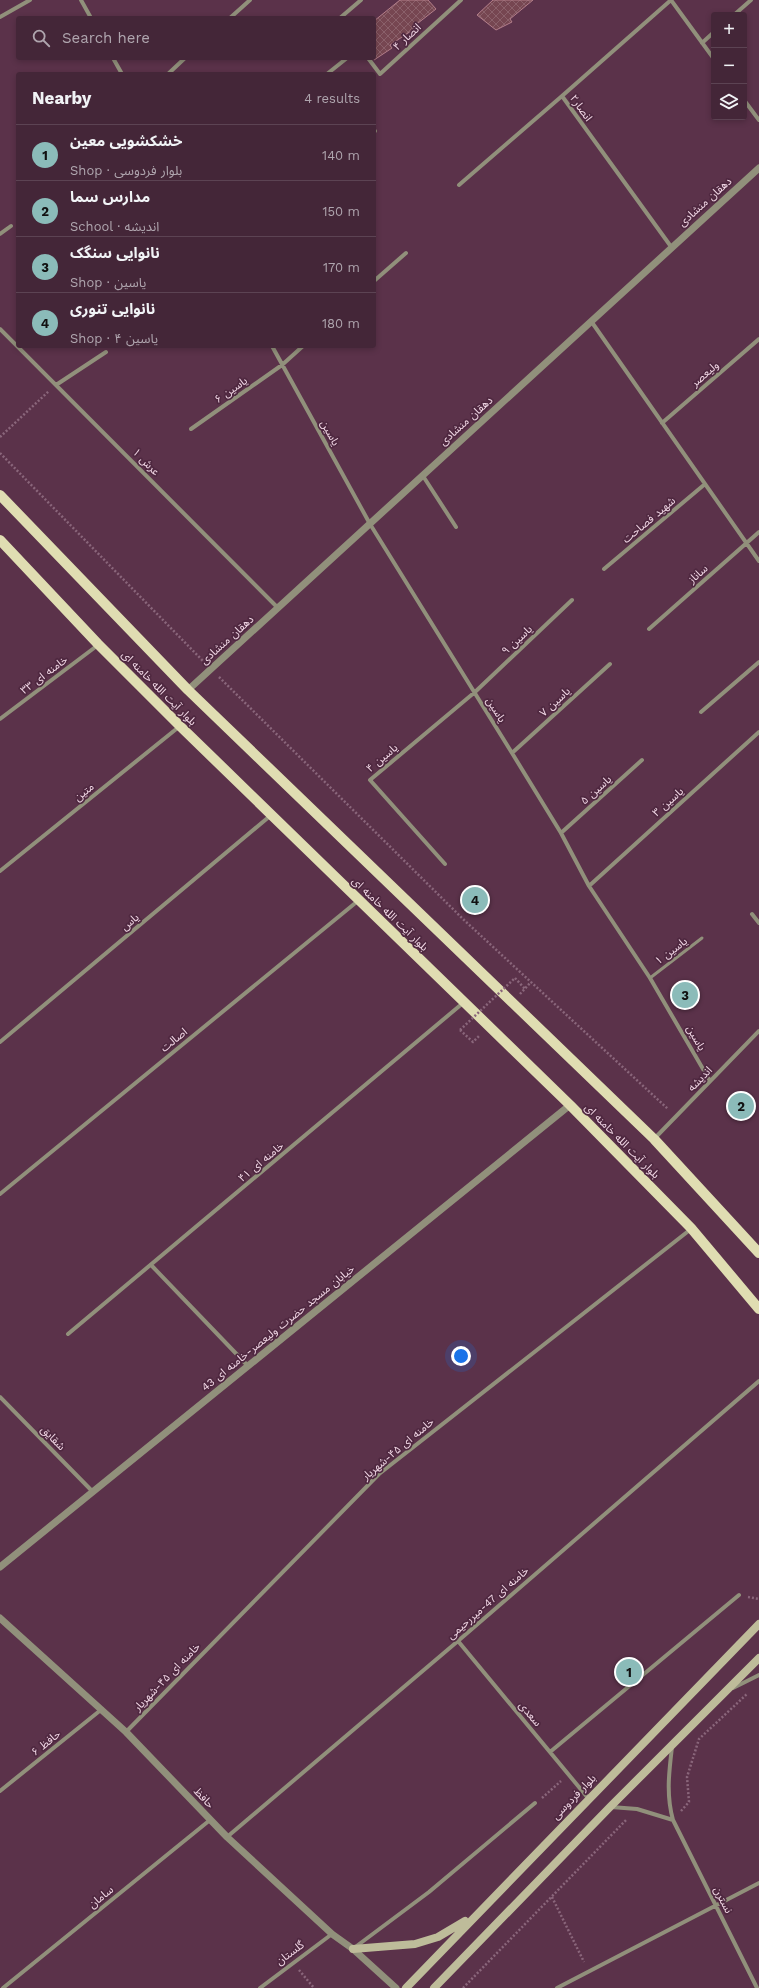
<!DOCTYPE html>
<html lang="en">
<head>
<meta charset="utf-8">
<style>
	body { margin:0; font-family:"Work Sans","Noto Sans Arabic",sans-serif; background:#4b2e40; color:#f1f3f6 }
	.controls { position:absolute; right:12px; top:12px; display:grid; overflow:hidden; border-radius:4px; box-shadow:0 2px 6px #0003 }
	.controls button { width:36px; height:36px; display:grid; place-items:center; padding:0; border:0; border-bottom:1px solid #5c4353; background:#442638; color:#f1f3f6; font:20px sans-serif }
	.you { position:absolute; left:461px; top:1356px; width:14px; height:14px; margin:-10px; border:3px solid #fff; border-radius:50%; background:#1a73e8; box-shadow:0 0 0 6px #1a73e833 }
	.badge { display:grid; place-items:center; width:26px; height:26px; border-radius:50%; background:#8bbbb9; color:#111; font-size:13px; font-weight:700 }
	.pin { position:absolute; translate:-50% -50%; border:2px solid #fff; box-shadow:0 1px 4px #0006 }
	.list { margin:0; padding:0; list-style:none }
	h2 { display:flex; justify-content:space-between; align-items:center; height:52px; margin:0; padding:0 16px; font-size:17px }
	h2 small { font-size:13px; font-weight:400; color:#afa5ae }
	.list li { display:grid; grid-template-columns:26px 1fr auto; gap:12px; align-items:center; box-sizing:border-box; height:56px; padding:0 16px; border-top:1px solid #5c4353 }
	.list b { display:block; font-size:15px; white-space:nowrap }
	.list p { margin:0; font-size:13px; white-space:nowrap; color:#afa5ae }
	.list em { font-size:13px; font-style:normal; color:#afa5ae }
	.icon { flex:none; width:22px; height:22px; fill:none; stroke:currentColor; stroke-width:2; stroke-linecap:round; stroke-linejoin:round }
	.map { position:relative; flex:none; width:759px; height:1988px; overflow:hidden }
	.search { position:absolute; background:#442638; box-shadow:0 2px 6px #0003; left:16px; top:16px; width:360px; height:44px; display:flex; align-items:center; gap:10px; box-sizing:border-box; padding:0 14px; border-radius:4px; color:#afa5ae; font-size:15px }
	.panel { position:absolute; background:#442638; box-shadow:0 2px 6px #0003; left:16px; top:72px; width:360px; height:276px; border-radius:4px }
	.map>svg:first-child { display:block }
</style>
</head>
<body>
<div class="map">
<svg width="759" height="1988" viewBox="0 0 759 1988">
	<defs>
		<pattern id="building-cross-hatch" width="8" height="8" patternUnits="userSpaceOnUse"><rect width="8" height="8" fill="#764651"/><path d="M0 0l8 8M0 8l8-8" fill="none" stroke="#8a606a"/></pattern>
	</defs>
	<rect width="100%" height="100%" fill="#5b324a"/>
	<path fill="url(#building-cross-hatch)" stroke="#b37e8a" d="M400,0H428L436,9L413,27L414,29L390,45L392,48L374,60V21Z
		M493,0H533L510,19L512,22L496,30L477,15Z"/>
	<g fill="none" stroke-linecap="round" stroke-linejoin="round">
		<path stroke="#8a667b" stroke-width="2.5" stroke-dasharray="2 2" stroke-linecap="butt" d="M0,437L49,391
			M0,453L203,661
			M219,677L464,920L668,1109
			M515,978L525,989
			M520,994L531,982
			M460,1030L473,1042L480,1035
			M748,1597L759,1599
			M542,1798L561,1781
			M681,1811L689,1802L687,1777L699,1739L747,1694
			M552,1897L584,1962
			M299,1970L314,1988
			M463,1988L627,1819"/>
		<path stroke="#91907b" stroke-width="3" d="M650,978L702,938"/>
		<path stroke="#91907b" stroke-width="4" d="M81,0L91,18
			M671,0L562,96L672,248
			M671,0L714,59
			M734,15L751,0
			M0,17L30,0
			M230,18L250,0
			M340,18L361,0
			M702,43L714,32
			M113,58L122,74
			M368,58L380,74L461,0
			M168,74L185,58
			M327,74L347,58
			M744,100L759,120
			M374,131H375
			M459,185L562,96
			M0,234L11,226
			M374,281L406,253
			M591,321L759,561
			M0,329L278,608
			M272,346L370,524L512,753L561,833L589,886L650,978L710,1081
			M56,385L106,352
			M662,423L759,339
			M191,429L282,365L303,346
			M423,476L456,527
			M604,569L705,484
			M649,629L759,532
			M701,712L759,662
			M0,719L98,645
			M512,753L610,664
			M561,833L642,760
			M445,864L370,780L475,692L572,600
			M0,871L180,726
			M589,886L759,732
			M752,914L759,923
			M0,1042L270,816
			M654,1139L759,1031
			M0,1194L359,900
			M152,1266L248,1366
			M68,1334L463,1003
			M0,1397L93,1492
			M458,1641L588,1798
			M733,1688L759,1675
			M126,1732L379,1474L691,1229
			M672,1747C669,1772 666,1795 673,1820L757,1988
			M550,1752L739,1595
			M0,1791L102,1709
			M611,1807L637,1809L673,1820
			M227,1837L458,1641L759,1381
			M354,1948L429,1892L535,1803
			M3,1988L210,1820
			M260,1988L332,1934
			M557,1988L759,1883"/>
		<path stroke="#91907b" stroke-width="7" d="M188,690L759,168
			M0,1567L570,1105
			M0,1618L126,1732L227,1837L332,1934L353,1949L396,1988"/>
		<path stroke="#bebc9a" stroke-width="8" d="M353,1949L415,1944L438,1937L465,1921
			M406,1988L759,1624
			M434,1988L610,1807L759,1658"/>
		<path stroke="#e0ddb2" stroke-width="10" d="M0,495L188,690L654,1139L759,1253
			M0,540L98,644L180,726L570,1105L691,1228L759,1309"/>
		<path stroke="#8a667b" stroke-width="2.5" stroke-dasharray="2 2" stroke-linecap="butt" d="M460,1030L515,978"/>
	</g>
	<g text-anchor="middle" dominant-baseline="central" stroke-width="3.5" stroke-linejoin="round" paint-order="stroke">
		<g font-size="11" fill="#f3d9e7" stroke="#4f2840">
			<text transform="translate(407 37) rotate(-43)">انصار ۴</text>
			<text transform="translate(581 108) rotate(54)">انصار۲</text>
			<text transform="translate(705 202) rotate(-42)">دهقان منشادی</text>
			<text transform="translate(705 374) rotate(-41)">ولیعصر</text>
			<text transform="translate(231 390) rotate(-35)">یاسین ۶</text>
			<text transform="translate(466 421) rotate(-42)">دهقان منشادی</text>
			<text transform="translate(330 433) rotate(61)">یاسین</text>
			<text transform="translate(146 462) rotate(45)">عرش ۱</text>
			<text transform="translate(649 520) rotate(-40)">شهید فصاحت</text>
			<text transform="translate(698 574) rotate(-41)">ساناز</text>
			<text transform="translate(227 640) rotate(-42)">دهقان منشادی</text>
			<text transform="translate(517 640) rotate(-43)">یاسین ۹</text>
			<text transform="translate(44 675) rotate(-37)">خامنه ای ۳۳</text>
			<text transform="translate(159 688) rotate(45)">بلوار آیت الله خامنه ای</text>
			<text transform="translate(555 702) rotate(-43)">یاسین ۷</text>
			<text transform="translate(496 710) rotate(58)">یاسین</text>
			<text transform="translate(382 758) rotate(-40)">یاسین ۴</text>
			<text transform="translate(596 790) rotate(-42)">یاسین ۵</text>
			<text transform="translate(84 792) rotate(-39)">متین</text>
			<text transform="translate(668 802) rotate(-42)">یاسین ۳</text>
			<text transform="translate(390 914) rotate(44)">بلوار آیت الله خامنه ای</text>
			<text transform="translate(130 922) rotate(-40)">یاس</text>
			<text transform="translate(671 951) rotate(-37)">یاسین ۱</text>
			<text transform="translate(696 1038) rotate(60)">یاسین</text>
			<text transform="translate(174 1040) rotate(-39)">اصالت</text>
			<text transform="translate(700 1079) rotate(-46)">اندیشه</text>
			<text transform="translate(622 1141) rotate(45)">بلوار آیت الله خامنه ای</text>
			<text transform="translate(261 1162) rotate(-40)">خامنه ای ۴۱</text>
			<text transform="translate(278 1328) rotate(-39)">خیابان مسجد حضرت ولیعصر-خامنه ای 43</text>
			<text transform="translate(53 1438) rotate(46)">شقایق</text>
			<text transform="translate(398 1449) rotate(-40)">خامنه ای ۴۵-شهریار</text>
			<text transform="translate(488 1603) rotate(-41)">خامنه ای 47-میررحیمی</text>
			<text transform="translate(167 1677) rotate(-46)">خامنه ای ۴۵-شهریار</text>
			<text transform="translate(530 1714) rotate(50)">سعدی</text>
			<text transform="translate(46 1743) rotate(-39)">حافظ ۶</text>
			<text transform="translate(574 1797) rotate(-46)">بلوار فردوسی</text>
			<text transform="translate(204 1798) rotate(47)">حافظ</text>
			<text transform="translate(101 1897) rotate(-39)">سامان</text>
			<text transform="translate(723 1900) rotate(63)">نسترن</text>
			<text transform="translate(290 1953) rotate(-37)">گلستان</text>
		</g>
	</g>
</svg>
<div class="controls">
<button>+</button>
<button>−</button>
<button><svg class="icon" aria-label="layers" viewBox="0 0 24 24"><path d="M12 4l9 5-9 5-9-5zM3 14l9 5 9-5"/></svg></button>
</div>
<div class="you"></div>
<div class="pin badge" style="left:629px;top:1672px">1</div>
<div class="pin badge" style="left:741px;top:1106px">2</div>
<div class="pin badge" style="left:685px;top:995px">3</div>
<div class="pin badge" style="left:475px;top:900px">4</div>
<div class="search"><svg class="icon" aria-label="search" viewBox="0 0 24 24"><circle cx="10" cy="10" r="6"/><path d="M15 15l6 6"/></svg>Search here</div>
<section class="panel">
<h2>Nearby<small>4 results</small></h2>
<ul class="list">
<li><span class="badge">1</span><div><b>خشکشویی معین</b><p>Shop · بلوار فردوسی</p></div><em>140 m</em></li>
<li><span class="badge">2</span><div><b>مدارس سما</b><p>School · اندیشه</p></div><em>150 m</em></li>
<li><span class="badge">3</span><div><b>نانوایی سنگک</b><p>Shop · یاسین</p></div><em>170 m</em></li>
<li><span class="badge">4</span><div><b>نانوایی تنوری</b><p>Shop · یاسین ۴</p></div><em>180 m</em></li>
</ul>
</section>
</div>
</body>
</html>
